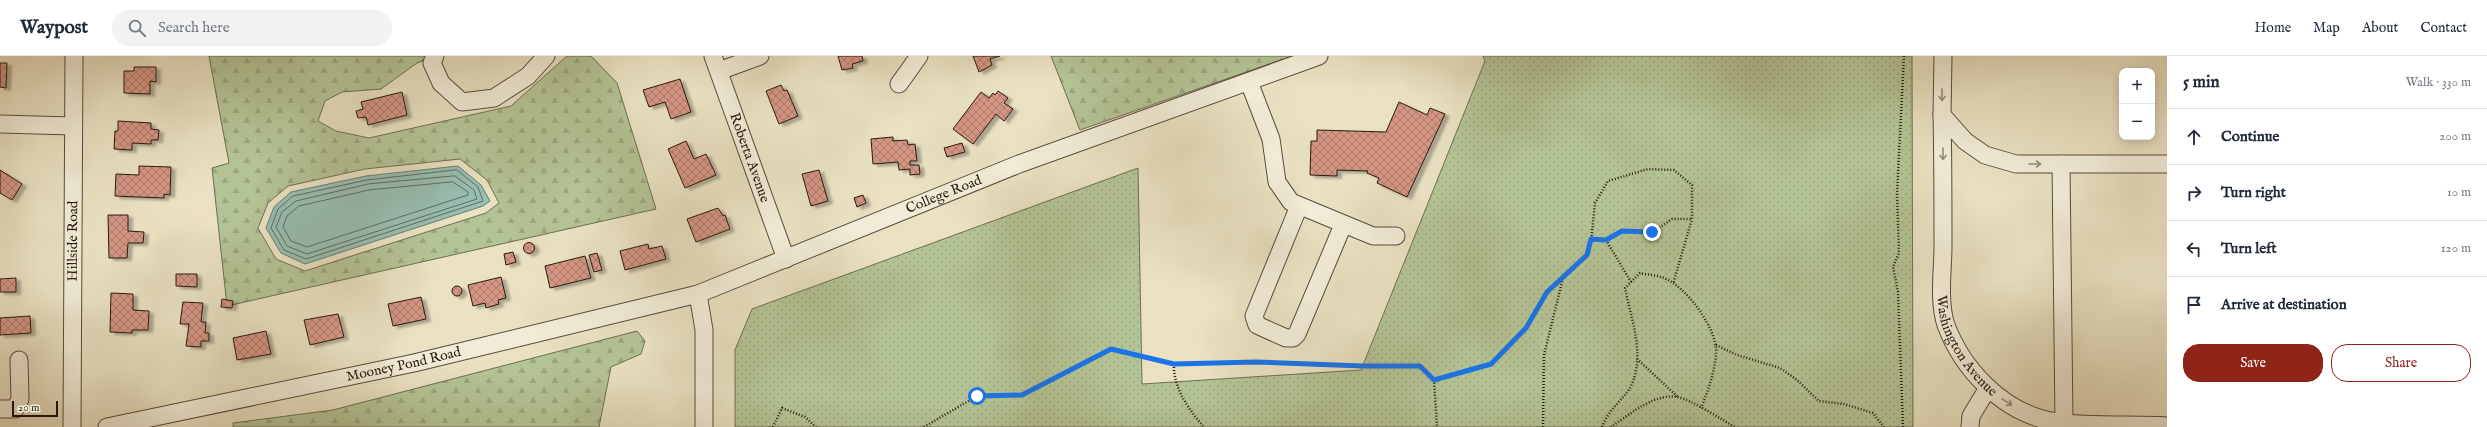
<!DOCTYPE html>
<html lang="en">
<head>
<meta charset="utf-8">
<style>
	body { margin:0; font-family:"IM FELL English",serif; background:#f2f2f3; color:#1f2937 }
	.controls { position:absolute; right:12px; top:12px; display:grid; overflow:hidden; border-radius:8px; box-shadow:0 2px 10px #0003 }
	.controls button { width:36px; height:36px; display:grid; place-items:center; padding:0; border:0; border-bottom:1px solid #e0e1e3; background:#fff; color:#1f2937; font:20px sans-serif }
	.scale { position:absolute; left:12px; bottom:10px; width:46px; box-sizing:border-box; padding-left:4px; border:2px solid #291810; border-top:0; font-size:11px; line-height:14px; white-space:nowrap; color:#291810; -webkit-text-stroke:3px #f1ecd7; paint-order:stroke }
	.stop { position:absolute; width:12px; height:12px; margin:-9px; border:3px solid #1a73e8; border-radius:50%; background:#fff }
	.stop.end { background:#1a73e8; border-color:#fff; box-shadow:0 1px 4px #0008 }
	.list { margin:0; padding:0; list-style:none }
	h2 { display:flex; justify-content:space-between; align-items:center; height:52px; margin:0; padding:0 16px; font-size:17px }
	h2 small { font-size:13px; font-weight:400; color:#747a83 }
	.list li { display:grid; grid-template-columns:26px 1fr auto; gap:12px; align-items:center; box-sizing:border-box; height:56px; padding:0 16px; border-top:1px solid #e0e1e3 }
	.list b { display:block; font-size:15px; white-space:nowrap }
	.list em { font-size:13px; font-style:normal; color:#747a83 }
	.actions { display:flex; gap:8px; padding:12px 16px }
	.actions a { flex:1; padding:9px 0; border:1px solid #8f2418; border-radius:16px; text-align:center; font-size:14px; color:#8f2418 }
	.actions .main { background:#8f2418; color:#fff }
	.icon { flex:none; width:22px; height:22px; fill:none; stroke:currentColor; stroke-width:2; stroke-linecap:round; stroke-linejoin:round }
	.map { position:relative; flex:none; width:2167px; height:371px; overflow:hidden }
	header { display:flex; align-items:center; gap:24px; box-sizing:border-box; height:56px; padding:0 20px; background:#fff; border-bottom:1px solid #e0e1e3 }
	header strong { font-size:19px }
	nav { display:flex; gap:22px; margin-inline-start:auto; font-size:14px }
	.search { width:280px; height:36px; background:#f2f2f3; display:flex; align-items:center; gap:10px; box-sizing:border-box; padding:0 14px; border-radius:22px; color:#747a83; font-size:15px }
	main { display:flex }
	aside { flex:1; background:#fff }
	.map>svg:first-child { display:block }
</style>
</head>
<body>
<header>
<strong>Waypost</strong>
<div class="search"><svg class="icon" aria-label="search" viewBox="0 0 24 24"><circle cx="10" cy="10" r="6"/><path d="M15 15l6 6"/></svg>Search here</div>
<nav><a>Home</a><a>Map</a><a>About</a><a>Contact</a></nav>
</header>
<main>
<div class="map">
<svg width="2167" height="371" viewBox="0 0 2167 371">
	<defs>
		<pattern id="forest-firs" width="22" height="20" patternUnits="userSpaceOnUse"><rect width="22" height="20" fill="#b4c395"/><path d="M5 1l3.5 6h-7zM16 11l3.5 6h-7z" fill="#9ba77f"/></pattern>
		<pattern id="park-dots" width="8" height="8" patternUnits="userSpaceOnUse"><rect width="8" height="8" fill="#b4c395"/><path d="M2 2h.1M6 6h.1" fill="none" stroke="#9ba77f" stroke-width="1.8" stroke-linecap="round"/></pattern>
		<pattern id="building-cross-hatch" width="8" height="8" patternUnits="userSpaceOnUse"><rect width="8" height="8" fill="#d49583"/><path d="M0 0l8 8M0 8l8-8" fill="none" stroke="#ac796a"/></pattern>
		<filter id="shadow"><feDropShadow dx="4.5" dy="2.5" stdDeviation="1" flood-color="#0004"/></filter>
	</defs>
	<rect width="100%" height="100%" fill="#e9e1c2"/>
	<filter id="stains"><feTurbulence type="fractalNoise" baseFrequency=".005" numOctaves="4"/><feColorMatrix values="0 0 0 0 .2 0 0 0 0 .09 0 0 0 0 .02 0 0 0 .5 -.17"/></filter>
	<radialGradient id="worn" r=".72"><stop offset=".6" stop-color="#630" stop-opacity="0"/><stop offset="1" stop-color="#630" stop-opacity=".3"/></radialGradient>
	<path fill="url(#forest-firs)" stroke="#6e6e52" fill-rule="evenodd" d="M209,0H435L417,7L381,33L342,36L325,45L318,65L336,75L369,82L511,50L567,0H591L617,27L656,153L227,250L212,112L229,107ZM460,103L487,124L499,147L486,157L305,215L276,203L258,172L268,147L288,130L365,113Z
		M1051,0H1292L1080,74Z
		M637,275L645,285L641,298L611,311L599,371H233V367L333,354Z"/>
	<path fill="url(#park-dots)" stroke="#6e6e52" d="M1483,0H1912L1913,371H735V294L752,253L1138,112L1142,328L1361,314L1485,5Z"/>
	<path fill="#97beb2" stroke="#6b7c71" d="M458,110L481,129L490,145L483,150L305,208L281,197L266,172L274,151L291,136L366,120Z"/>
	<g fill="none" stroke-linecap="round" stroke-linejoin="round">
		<path stroke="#606b61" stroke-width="1" d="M457,114L478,131L483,145L306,203L284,194L271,172L278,153L293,140L367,124Z
			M455,120L474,134L477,143L307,198L287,190L276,171L282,156L296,145L368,128Z
			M453,126L468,136V139L307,191L291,185L283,171L287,160L299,150L369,134Z"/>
	</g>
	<path fill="url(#building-cross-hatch)" stroke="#291810" filter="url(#shadow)" d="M838,0H862L863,5L852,8L853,12L842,14Z
		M973,0H1000L990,3L992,9L979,16Z
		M0,7H7L6,32L0,31Z
		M134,11H156V26L150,25V38L124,37V15H134Z
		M680,23L691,56L671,63L665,46L649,51L643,34Z
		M781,29L784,35L787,34L798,60L779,68L766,35Z
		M998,35L1008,42L1004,47L1013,53L1004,65L996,58L973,88L953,73L981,36L989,42L993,37L995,39Z
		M402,36L407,59L368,69L366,61L358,62L356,55L363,53L361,46Z
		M1399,46L1427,59L1430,52L1445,58L1407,141L1377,127L1379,122L1367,117L1368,115L1337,114V120L1310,119L1311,85H1317V74L1386,76Z
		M118,65L151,67V73L159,74L158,84H151V88L132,87V94L114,93L115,75H118Z
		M893,81V85L907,84L908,89L915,88L917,105H910V109H919L920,118L910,119V113L899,114L898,106L873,108L871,83Z
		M686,85L694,103L706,98L716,119L685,132L668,93Z
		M962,87L965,96L947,101L944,92Z
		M139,110L171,111L170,139L164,138V142L115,140L116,118L139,119Z
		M0,114L22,128L12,144L0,137Z
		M819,114L828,145L811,150L802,118Z
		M863,139L866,147L857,151L854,142Z
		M718,152L723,160L725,159L730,173L696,186L687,163Z
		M108,159H128V175L144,176L143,187H128L127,202H109Z
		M523.5 192a5.5 5.5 0 1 1 11 0a5.5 5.5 0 1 1-11 0Z
		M648,188L649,193L662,190L666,203L625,214L620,195Z
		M513,196L516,206L506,209L504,198Z
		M597,197L602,214L594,216L589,199Z
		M585,200L591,222L550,232L545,210Z
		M176,218H197V231L176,230Z
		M501,221L506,242L498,244L499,248L486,252L485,247L473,250L468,229Z
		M16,222V236H0V223Z
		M452 235a5 5 0 1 1 10 0a5 5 0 1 1-10 0Z
		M111,237L133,238V254L149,255L148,274H132V277L110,276Z
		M421,241L426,263L393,270L388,248Z
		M222,243L233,245L232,252L221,251Z
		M183,246L203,247L201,266H206L205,277H209V285H201V291L186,290L189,268H180Z
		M338,258L344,281L310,289L304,264Z
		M30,260L31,277L0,279V262Z
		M266,275L271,298L237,304L233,282Z"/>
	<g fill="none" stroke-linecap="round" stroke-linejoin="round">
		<g stroke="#594a3c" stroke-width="19">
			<g id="minor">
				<path d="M435,0L432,7L441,27L462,46L494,42L528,20L546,0"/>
				<path id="s1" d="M713,0L786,203"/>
				<path d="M1943,0L1942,59L1965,85L1985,99L2016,108H2167"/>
				<path d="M719,15L760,0"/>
				<path d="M1249,26L1271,83L1277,126L1291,146L1373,180H1396"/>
				<path d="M899,28L919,0"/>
				<path id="s2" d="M1942,59C1943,103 1943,146 1943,190C1943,214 1938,245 1946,269C1962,312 2000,353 2046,364C2081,371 2130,368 2167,370"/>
				<path d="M0,68L73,70"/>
				<path d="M2061,108L2064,366"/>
				<path d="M1299,150L1254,260L1257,269L1286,282H1293L1297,278L1343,169"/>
				<path d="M698,238L704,274V371"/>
				<path d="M0,353H15L20,343L19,304"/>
				<path id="s3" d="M72,371L74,0"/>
				<path id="s4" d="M107,371L414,307L698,238L1019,108L1319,0"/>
				<path d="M1970,371L1971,360L1988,332"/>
			</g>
		</g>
		<path stroke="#291810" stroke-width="2.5" stroke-dasharray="1 2" stroke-linecap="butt" d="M1591,183L1606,184L1622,175L1653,176L1672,163H1692
			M1606,184L1631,226
			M1716,289L1737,299L1780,312L1797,324L1819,345L1844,348L1873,357L1884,371
			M1637,303L1678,341
			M1174,308C1173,332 1189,354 1204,371
			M1434,324L1491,308L1526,272L1547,236L1587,199L1591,186L1595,147L1608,125L1648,113L1674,114L1692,129V163L1673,228
			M773,371L782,352L805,361L816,371
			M924,371L977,340L1022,339L1111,293L1174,308L1256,306L1362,310H1420L1434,324L1437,371
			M1543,371L1544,299L1563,222
			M1602,371C1609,352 1625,343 1632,328C1645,297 1631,263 1625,232L1640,217C1648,219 1657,219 1664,222C1687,231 1719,275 1716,299C1714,318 1708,335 1701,352
			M1611,371C1629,359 1654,337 1677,341C1691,343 1722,364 1735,371
			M1903,371L1898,236L1893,211L1899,197L1897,138L1904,0"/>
		<use href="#minor" stroke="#f1ecd7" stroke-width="17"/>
	</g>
	<defs><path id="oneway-shaft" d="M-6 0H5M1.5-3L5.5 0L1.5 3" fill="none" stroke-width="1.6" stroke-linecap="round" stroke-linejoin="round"/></defs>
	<g stroke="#978d7d">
		<use href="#oneway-shaft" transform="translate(1942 39) rotate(89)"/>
		<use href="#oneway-shaft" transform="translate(1943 98) rotate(90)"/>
		<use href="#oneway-shaft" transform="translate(2035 108)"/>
		<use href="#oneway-shaft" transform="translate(2007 346) rotate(32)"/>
	</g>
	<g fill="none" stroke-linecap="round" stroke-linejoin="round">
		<path stroke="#1a73e8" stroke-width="5" d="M977,340L1022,339L1111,293L1174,308L1256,306L1362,310H1420L1434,324L1491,308L1526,272L1547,236L1587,199L1591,183L1606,184L1622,175L1652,176"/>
	</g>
	<g text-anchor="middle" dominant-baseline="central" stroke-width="4" stroke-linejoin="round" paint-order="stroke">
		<g font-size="14" fill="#291810" stroke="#f1ecd7">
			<text stroke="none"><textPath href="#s1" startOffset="108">Roberta Avenue</textPath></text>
			<text stroke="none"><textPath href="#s4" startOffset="871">College Road</textPath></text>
			<text stroke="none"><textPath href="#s3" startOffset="186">Hillside Road</textPath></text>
			<text stroke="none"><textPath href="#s2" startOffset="238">Washington Avenue</textPath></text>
			<text stroke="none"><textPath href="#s4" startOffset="303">Mooney Pond Road</textPath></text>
		</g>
	</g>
	<rect width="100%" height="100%" filter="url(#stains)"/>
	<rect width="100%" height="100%" fill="url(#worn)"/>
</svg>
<div class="controls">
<button>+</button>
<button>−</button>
</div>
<div class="scale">20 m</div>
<div class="stop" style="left:977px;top:340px"></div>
<div class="stop end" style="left:1652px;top:176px"></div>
</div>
<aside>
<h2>5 min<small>Walk · 330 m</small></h2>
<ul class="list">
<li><svg class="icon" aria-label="ahead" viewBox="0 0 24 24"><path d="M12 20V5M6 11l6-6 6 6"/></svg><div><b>Continue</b></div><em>200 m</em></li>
<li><svg class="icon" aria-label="right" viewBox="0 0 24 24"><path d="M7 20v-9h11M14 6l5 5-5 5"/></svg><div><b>Turn right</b></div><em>10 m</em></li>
<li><svg class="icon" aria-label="left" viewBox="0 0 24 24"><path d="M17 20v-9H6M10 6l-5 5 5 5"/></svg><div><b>Turn left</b></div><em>120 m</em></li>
<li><svg class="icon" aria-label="arrive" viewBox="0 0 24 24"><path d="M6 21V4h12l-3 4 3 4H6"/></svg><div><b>Arrive at destination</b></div></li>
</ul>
<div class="actions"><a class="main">Save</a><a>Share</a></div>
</aside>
</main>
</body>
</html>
